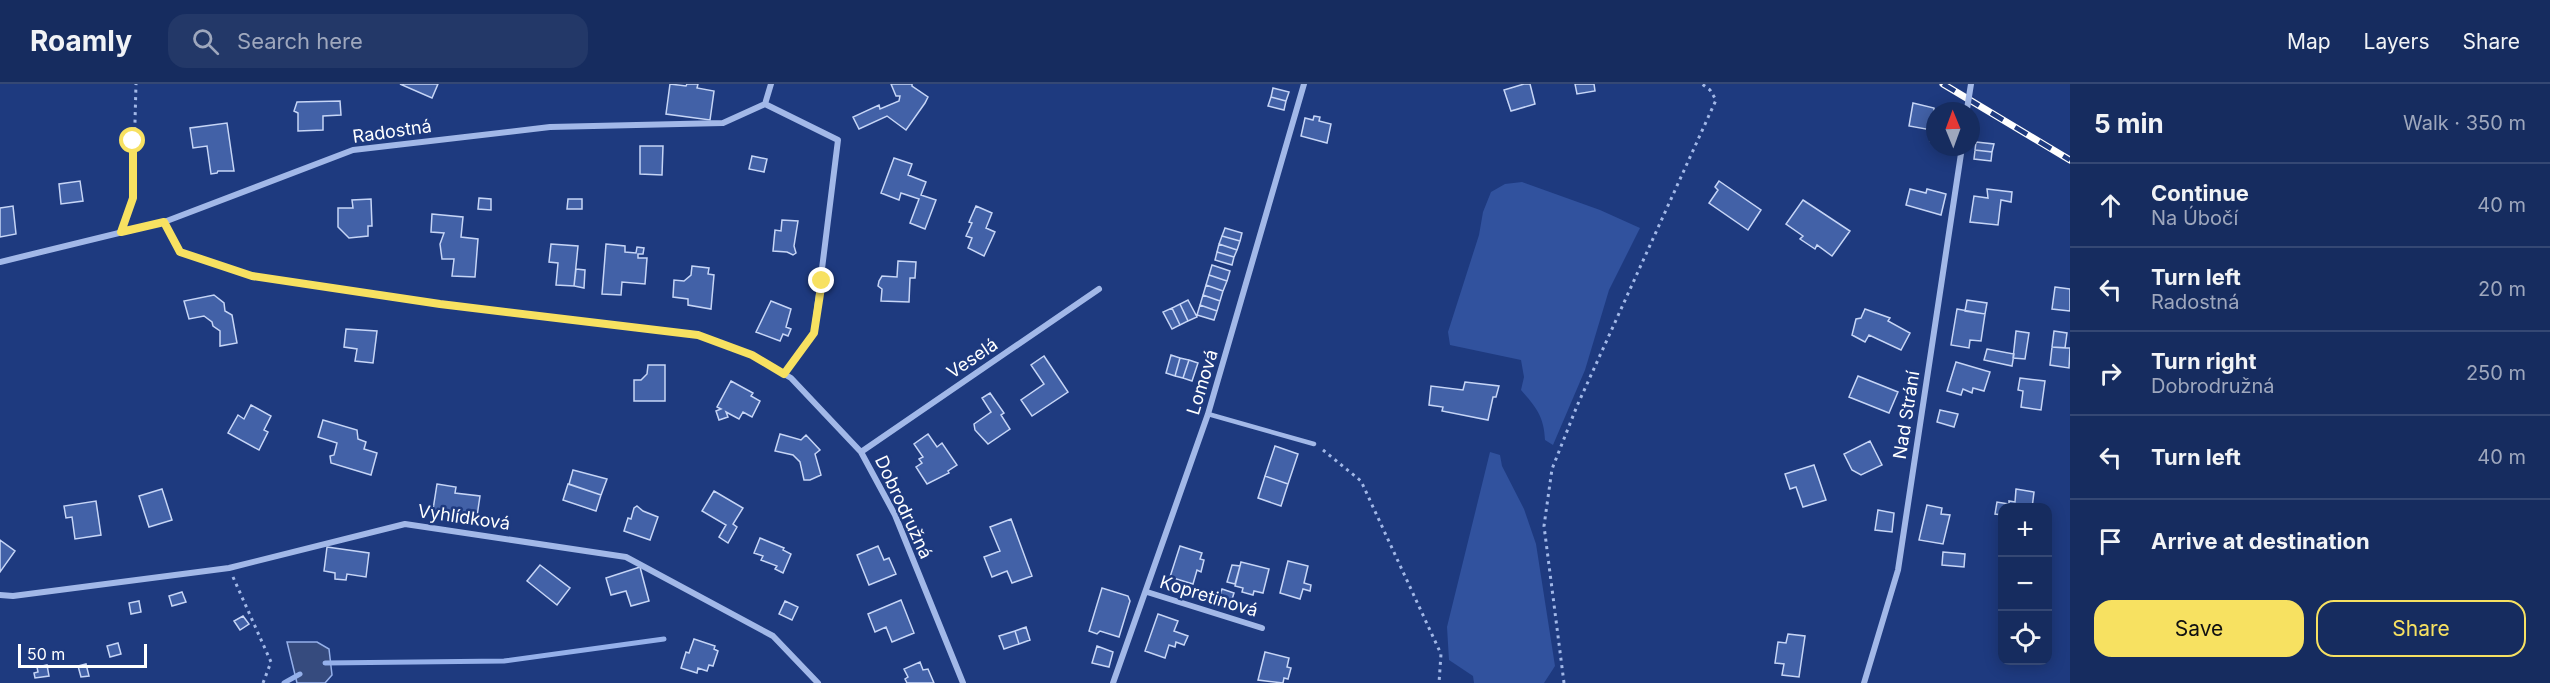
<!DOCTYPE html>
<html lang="en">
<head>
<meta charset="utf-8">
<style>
	body { margin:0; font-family:Inter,sans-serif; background:#233868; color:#f1f3f6 }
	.controls { position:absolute; right:18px; bottom:18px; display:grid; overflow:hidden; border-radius:12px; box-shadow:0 3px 15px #0003 }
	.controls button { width:54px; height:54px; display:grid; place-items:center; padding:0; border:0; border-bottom:2px solid #354874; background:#162c5f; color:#f1f3f6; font:30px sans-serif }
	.compass { position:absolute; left:1926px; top:18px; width:54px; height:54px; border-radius:50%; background:#162c5f; box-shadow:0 3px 15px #0003; rotate:359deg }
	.scale { position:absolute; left:18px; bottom:15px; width:129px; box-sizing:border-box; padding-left:6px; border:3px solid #fff; border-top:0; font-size:16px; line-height:21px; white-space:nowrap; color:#fff; -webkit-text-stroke:4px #1e3a7f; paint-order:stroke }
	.stop { position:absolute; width:18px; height:18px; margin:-14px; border:4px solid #f7e161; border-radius:50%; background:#fff }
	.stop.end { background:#f7e161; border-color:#fff; box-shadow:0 2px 6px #0008 }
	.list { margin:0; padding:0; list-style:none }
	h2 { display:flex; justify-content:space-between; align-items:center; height:78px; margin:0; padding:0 24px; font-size:26px }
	h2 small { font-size:20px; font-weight:400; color:#9ea7bd }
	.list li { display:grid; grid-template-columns:39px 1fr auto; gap:18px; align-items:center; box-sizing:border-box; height:84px; padding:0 24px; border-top:2px solid #354874 }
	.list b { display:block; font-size:22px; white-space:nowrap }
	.list p { margin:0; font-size:20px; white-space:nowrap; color:#9ea7bd }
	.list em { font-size:20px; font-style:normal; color:#9ea7bd }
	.actions { display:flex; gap:12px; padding:18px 24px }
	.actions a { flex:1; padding:14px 0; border:2px solid #f7e161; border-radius:18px; text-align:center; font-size:21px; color:#f7e161 }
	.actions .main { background:#f7e161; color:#111 }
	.icon { flex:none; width:33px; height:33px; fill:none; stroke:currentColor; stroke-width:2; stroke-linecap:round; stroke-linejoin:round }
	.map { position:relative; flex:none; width:2070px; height:599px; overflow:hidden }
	header { display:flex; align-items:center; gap:36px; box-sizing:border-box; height:84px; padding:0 30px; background:#162c5f; border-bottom:2px solid #354874 }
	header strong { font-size:28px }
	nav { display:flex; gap:33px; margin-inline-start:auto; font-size:21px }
	.search { width:420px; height:54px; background:#233868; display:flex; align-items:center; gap:15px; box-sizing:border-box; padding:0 21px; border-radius:18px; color:#9ea7bd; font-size:22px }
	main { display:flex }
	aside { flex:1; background:#162c5f }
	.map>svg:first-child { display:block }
</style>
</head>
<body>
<header>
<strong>Roamly</strong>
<div class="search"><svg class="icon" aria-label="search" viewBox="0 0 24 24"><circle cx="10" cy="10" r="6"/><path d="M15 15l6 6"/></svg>Search here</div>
<nav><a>Map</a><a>Layers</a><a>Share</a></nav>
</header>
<main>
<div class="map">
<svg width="2070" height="599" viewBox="0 0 2070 599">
	<rect width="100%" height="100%" fill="#1e3a7f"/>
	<path fill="#31529e" d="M1522,98L1600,126L1640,144L1609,206L1585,286L1553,361L1545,356C1544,332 1536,323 1521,306L1524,293L1521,276L1450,261L1448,248L1479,151L1483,128L1491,108L1505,100Z
		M1490,368L1500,371L1502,382L1524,425L1536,460L1555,582L1544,599H1474L1473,592L1449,576L1447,543Z"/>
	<path fill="#364b7e" stroke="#95b0ea" stroke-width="1.5" d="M287,558H317L329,565L332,591L325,599H297Z"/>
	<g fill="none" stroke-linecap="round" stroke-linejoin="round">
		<path stroke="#95b0ea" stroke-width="5" d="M325,579L504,577L664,555
			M284,599L300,590"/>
	</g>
	<path fill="#4261a7" stroke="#c6d5f6" stroke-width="1.5" d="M400,0H438L432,14Z
		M670,0L686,2L687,0H698L697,4L714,7L710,36L666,30Z
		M891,0H912V2L928,13L925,19L906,46L887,32L859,45L853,33L879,21L880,25L899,17L900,12H896Z
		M1524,0H1530L1535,20L1511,27L1504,6Z
		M1575,0H1594L1595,7L1577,10Z
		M1273,4L1289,8L1286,17L1271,13Z
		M1271,13L1286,17L1284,26L1268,22Z
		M340,17L341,31L323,32V46L298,47V29L294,27L297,18Z
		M1913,19L1934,24L1935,58L1930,57L1932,46L1909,42Z
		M1314,32L1320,33L1319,37L1331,40L1327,59L1301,52L1305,34L1313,36Z
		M227,39L234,87H218L217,89L211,90L207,62L193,64L190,44Z
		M1976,58L1994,60L1992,68L1975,66Z
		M640,62H663L662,91L640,90Z
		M1975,66L1992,68L1991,77L1974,75Z
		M752,72L767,75L764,88L749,85Z
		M894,74L912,80L908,91L926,98L921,111L936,116L925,145L910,139L919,115L901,109L899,116L881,109Z
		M80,97L83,117L61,120L59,100Z
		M1719,97L1761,126L1748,146L1709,119L1718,106L1715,103Z
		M1910,105L1926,109L1927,105L1946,110L1941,131L1906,121Z
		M1987,105L2012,108L2011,118L2001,116L1998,141L1970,138L1974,112L1988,114Z
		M479,114L491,115V126L478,125Z
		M371,115L372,142H368V152L349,154L338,143V124H353L352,116Z
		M568,115H582V125H567Z
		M1803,116L1850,147L1832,172L1817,161L1815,165L1800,155L1803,152L1786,140Z
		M13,122L16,150L0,153V124Z
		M976,122L992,129L986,144L995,148L984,172L968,164L972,154L966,152L972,139L969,138Z
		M432,130L463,133L461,153L478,155L475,193L452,192L454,175H442L440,160L444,149L431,148Z
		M782,136L798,137L794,162L796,169L793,171L787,168L773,167L775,146L781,147Z
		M1225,144L1242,149L1240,157L1222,152Z
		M1222,152L1240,157L1237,166L1219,160Z
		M551,160L578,162L574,202L556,201L558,179L549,178Z
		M606,160L625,162V168L636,169L637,163L644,164L643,170H638V174H647L645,200L622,198L621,211L602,210Z
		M1219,160L1237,166L1234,173L1217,168Z
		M1217,168L1234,173L1232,181L1215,176Z
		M898,177L916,178L915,194H910L909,218L881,217L882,205L878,202L879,197L882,192L897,193Z
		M1212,181L1230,187L1227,197L1209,191Z
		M692,182L709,184L708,190L714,191L711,225L688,221V215L673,213L674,196L684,197L691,191Z
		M576,185L585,186L584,204L574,202Z
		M1209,191L1227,197L1223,207L1206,201Z
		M1206,201L1223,207L1220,217L1203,211Z
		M2055,203L2070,205V227L2052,225Z
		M214,211L224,219L225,227L232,231L237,259L220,262V247L213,242L212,238L204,232L189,235L184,217Z
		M1203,211L1220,217L1217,227L1200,221Z
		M1188,216L1197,233L1188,237L1180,220Z
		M1967,216L1987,219L1985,230L1965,227Z
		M771,217L791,225L786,243L791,245L788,252L783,250L780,257L756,248Z
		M1180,220L1188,237L1180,241L1172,224Z
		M1200,221L1217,227L1214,236L1197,231Z
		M1172,224L1180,241L1172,245L1163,228Z
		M1865,225L1890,234L1888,237L1910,249L1901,266L1869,251L1865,258L1852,251L1856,235L1861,234Z
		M1957,225L1985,230L1981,257L1970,256L1969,264L1951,261Z
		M346,245L377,247L373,279L355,277L357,265L344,263Z
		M2016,247L2029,249L2025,275L2013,274Z
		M2054,247L2067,249L2065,264L2052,263Z
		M2052,263L2070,264L2069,284L2050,281Z
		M1987,265L2014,270L2012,282L1984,276Z
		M1171,271L1180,274L1175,292L1166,289Z
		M1044,272L1068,308L1032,332L1021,316L1044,300L1031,281Z
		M1180,274L1189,276L1183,294L1175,292Z
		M1189,276L1198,279L1192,297L1183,294Z
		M1956,278L1990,288L1984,307L1973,304L1972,309L1963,305L1961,311L1947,307Z
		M648,281H665V317H634V296H641L647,290Z
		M1858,292L1898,308L1889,329L1849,313Z
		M2020,294L2045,297L2041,326L2021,323L2023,307L2018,306Z
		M731,297L753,309L751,312L760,317L752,333L743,328L739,335L726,328L728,333L719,336L716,327L721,325L717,323Z
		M1465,298L1499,302L1496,313H1493L1488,336L1442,327L1443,323L1429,321L1431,302L1463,306Z
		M990,309L1004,329L1001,331L1010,345L988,360L975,346L974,340L991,328L982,314Z
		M251,321L271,332L264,346L268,348L259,366L228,349L238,331L244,335Z
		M1940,326L1958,330L1954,343L1937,338Z
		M323,336L357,346L358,355L366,358L364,365L377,369L371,391L331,379L330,372L334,371L337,359L318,353Z
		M780,350L801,356L806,351L820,366L815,370L821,391L810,396H804L800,378L793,371L775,367Z
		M928,350L937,363L942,359L957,381L948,387L949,389L927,400L916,383L922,379L919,375L923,373L914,360Z
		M1870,357L1882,381L1861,391L1852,386L1844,370Z
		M1275,362L1298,370L1288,400L1265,392Z
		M1814,381L1826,416L1803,423L1796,403L1790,405L1785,390Z
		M573,386L607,395L601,411L569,400Z
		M1265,392L1288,400L1281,422L1258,414Z
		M437,400L456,403L455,409L480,412L476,439L432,432Z
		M568,400L601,411L596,427L563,416Z
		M162,405L172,436L149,443L139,412Z
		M2016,405L2034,408L2032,424H2002V431L1995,430L1997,418L2009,420V417L2015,418Z
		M714,407L743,424L733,440L737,443L728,459L719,453L726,441L702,427Z
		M96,417L101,451L75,455L72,433L66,434L64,422Z
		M1927,421L1942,424L1941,430L1950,431L1943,460L1919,456Z
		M637,422L643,427L658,433L650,456L624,447L628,434L631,435L634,424Z
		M1878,426L1894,429L1892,448L1875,446Z
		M1011,435L1032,492L1012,499L1007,487L992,493L984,473L1000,467L990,443Z
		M760,454L784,464L783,466L791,470L783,489L775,485L777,482L761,476L763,472L754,469Z
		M0,456L15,467L0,488Z
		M878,462L884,476L889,474L896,490L869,501L857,471Z
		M1180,462L1202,469L1200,475L1204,476L1201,488L1197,486L1193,500L1170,493Z
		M327,463L369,469L366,493L347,490L346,496L335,495V489L324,487Z
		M1943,468L1965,470L1964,483L1942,481Z
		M1288,477L1308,482L1304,499L1311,501L1310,507L1303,505L1300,515L1280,509Z
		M1241,478L1269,485L1263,509L1254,507L1253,511L1242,508L1243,504L1235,502Z
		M540,481L570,504L557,521L527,497Z
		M1232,481L1240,482L1235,500L1227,498Z
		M640,483L649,517L631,522L626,507L611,511L606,494Z
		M1102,504L1128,512L1130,517L1119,553L1100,547L1097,550L1089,547Z
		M1222,505L1234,509L1229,525L1217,521Z
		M182,508L186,518L172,522L169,512Z
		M901,516L914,549L892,558L886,543L875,548L868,530Z
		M139,517L141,528L131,530L129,519Z
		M785,517L798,523L792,536L779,530Z
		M1158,530L1178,537L1174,547L1188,552L1184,561L1176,558L1175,563L1169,561L1165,574L1145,567Z
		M243,532L249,540L240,546L234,537Z
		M1026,543L1030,556L1019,560L1015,547Z
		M1015,547L1019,560L1004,565L999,552Z
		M1788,550L1805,552L1799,593L1782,591L1784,580L1775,579L1778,558L1786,559Z
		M694,555L715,562L714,565L718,567L713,582L709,581L707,587L698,584L697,589L681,584L686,568L689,569Z
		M118,559L121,570L110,573L107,562Z
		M1097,562L1113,568L1109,583L1092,579Z
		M1265,568L1289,574L1287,583L1291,584L1288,595L1284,594L1283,599L1258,596Z
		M920,578L923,586L928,585L934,599H907L905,595L908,593L904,585Z
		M86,580L89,592L81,593L78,582Z
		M47,581L49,592L35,594L34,589L38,588L37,583Z"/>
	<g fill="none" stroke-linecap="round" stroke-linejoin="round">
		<path stroke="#a2b8e8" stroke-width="3" stroke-dasharray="3 4.5" stroke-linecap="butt" d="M126,135L133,113L136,0
			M1323,366L1361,397L1441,570L1439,599
			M233,493L271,578L263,599
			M1564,599L1544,442L1552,385L1577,322L1716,16L1710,6L1702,0"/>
		<path stroke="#a2b8e8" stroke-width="4.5" d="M1208,330L1314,360"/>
		<path stroke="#a2b8e8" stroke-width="6" d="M765,20L838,56L814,249L784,290
			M765,20L771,0
			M164,138L180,168L252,192L440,220L698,251L752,271L791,294L861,368L895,431L963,599
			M0,178L164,138L353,66L550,43L723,39L765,20
			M861,368L1099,205
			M1147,508L1262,544
			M0,511L13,512L229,484L405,440L626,473L773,552L818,599
			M1113,599L1208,330L1304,0
			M1864,599L1898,486L1962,63"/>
		<g stroke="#fff" stroke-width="7">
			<path id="rail" d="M1943,0L2070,76"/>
		</g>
		<use href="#rail" stroke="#1e3a7f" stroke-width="4.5" stroke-dasharray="14" stroke-linecap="butt"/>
		<path stroke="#a2b8e8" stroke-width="6" d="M1967,25L1971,0"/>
	</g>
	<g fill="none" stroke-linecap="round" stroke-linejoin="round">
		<path stroke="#f7e161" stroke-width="8" d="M133,57V114L121,148L164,138L180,168L252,192L440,220L698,251L752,271L784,290L814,249L822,197"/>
	</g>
	<g text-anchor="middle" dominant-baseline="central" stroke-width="5" stroke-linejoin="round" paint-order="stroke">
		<g font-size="18" fill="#fff" stroke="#1e3a7f">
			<text transform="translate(392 47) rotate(-8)">Radostná</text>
			<text transform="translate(972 274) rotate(-34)">Veselá</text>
			<text transform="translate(1202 298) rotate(-73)">Lomová</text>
			<text transform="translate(1906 331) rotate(-81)">Nad Strání</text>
			<text transform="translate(904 423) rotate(65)">Dobrodružná</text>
			<text transform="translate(464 433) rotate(8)">Vyhlídková</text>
			<text transform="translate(1209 512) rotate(17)">Kopretinová</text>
		</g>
	</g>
</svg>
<div class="controls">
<button>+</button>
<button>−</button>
<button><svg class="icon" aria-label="locate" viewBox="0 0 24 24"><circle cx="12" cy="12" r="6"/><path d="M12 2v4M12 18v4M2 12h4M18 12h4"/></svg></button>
</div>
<svg class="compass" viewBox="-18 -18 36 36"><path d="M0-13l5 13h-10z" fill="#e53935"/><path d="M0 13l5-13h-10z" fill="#9ea7bd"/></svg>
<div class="scale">50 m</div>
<div class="stop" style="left:133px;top:57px"></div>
<div class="stop end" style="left:822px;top:197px"></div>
</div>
<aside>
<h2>5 min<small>Walk · 350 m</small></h2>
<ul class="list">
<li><svg class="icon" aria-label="ahead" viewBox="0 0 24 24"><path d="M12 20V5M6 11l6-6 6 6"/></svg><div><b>Continue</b><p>Na Úbočí</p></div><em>40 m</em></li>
<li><svg class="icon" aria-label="left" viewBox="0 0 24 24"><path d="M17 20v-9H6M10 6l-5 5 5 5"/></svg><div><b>Turn left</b><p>Radostná</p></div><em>20 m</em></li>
<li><svg class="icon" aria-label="right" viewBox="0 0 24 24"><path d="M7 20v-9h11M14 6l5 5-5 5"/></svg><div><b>Turn right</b><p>Dobrodružná</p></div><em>250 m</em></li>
<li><svg class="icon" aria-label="left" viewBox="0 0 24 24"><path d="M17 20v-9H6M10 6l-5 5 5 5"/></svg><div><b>Turn left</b></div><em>40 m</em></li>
<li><svg class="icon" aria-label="arrive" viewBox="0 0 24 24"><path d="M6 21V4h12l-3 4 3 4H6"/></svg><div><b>Arrive at destination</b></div></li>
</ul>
<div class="actions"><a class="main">Save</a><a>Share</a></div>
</aside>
</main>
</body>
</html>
